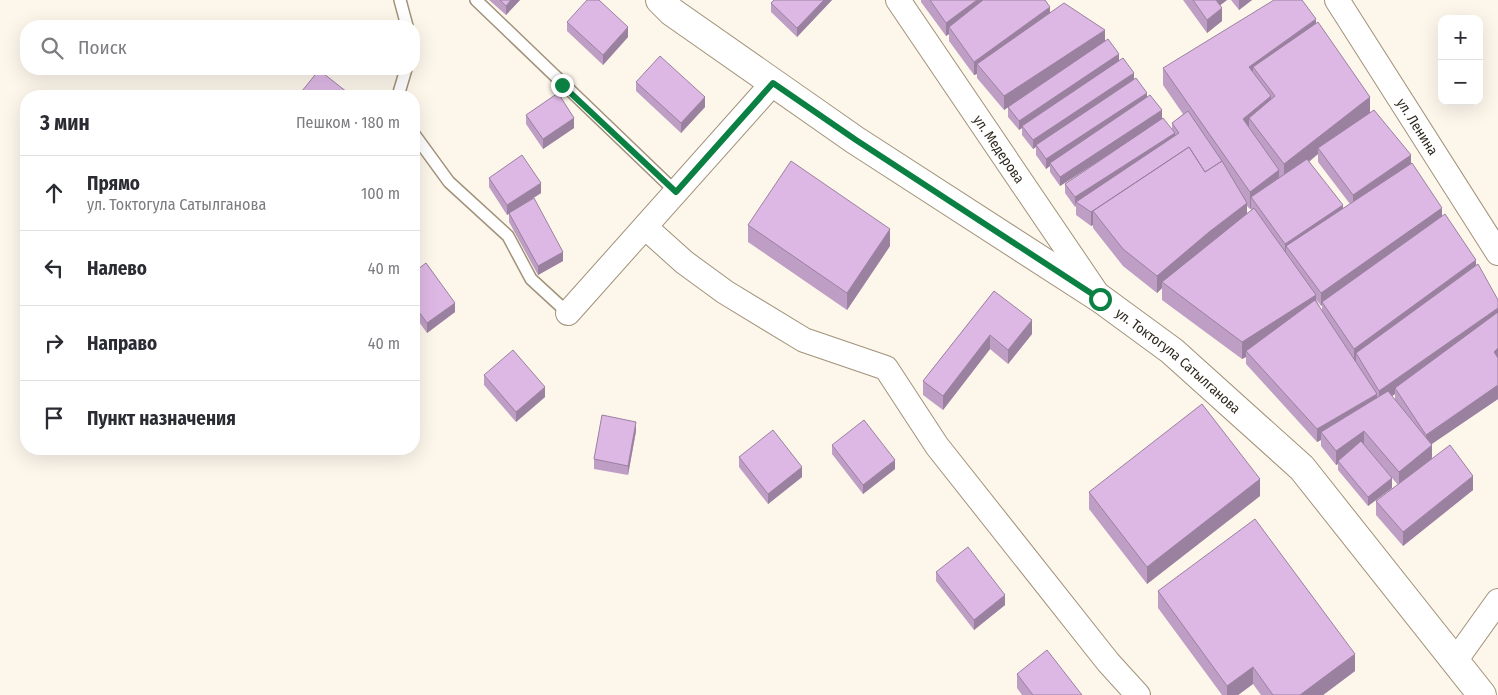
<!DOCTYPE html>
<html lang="ru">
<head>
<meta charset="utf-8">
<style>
	body { margin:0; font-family:"Fira Sans Condensed",sans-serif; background:#f7f7f7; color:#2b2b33 }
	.controls { position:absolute; right:15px; top:15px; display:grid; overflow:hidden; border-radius:10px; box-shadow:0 5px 20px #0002 }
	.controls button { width:45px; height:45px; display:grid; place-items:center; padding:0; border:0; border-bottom:1px solid #e1e1e2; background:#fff; color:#2b2b33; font:25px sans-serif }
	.stop { position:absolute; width:15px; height:15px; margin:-11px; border:4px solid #0b8043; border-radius:50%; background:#fff }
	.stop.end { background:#0b8043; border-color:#fff; box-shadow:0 1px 5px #0008 }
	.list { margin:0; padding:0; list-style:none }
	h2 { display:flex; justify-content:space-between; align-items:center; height:65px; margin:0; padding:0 20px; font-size:21px }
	h2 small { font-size:16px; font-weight:400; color:#7c7c81 }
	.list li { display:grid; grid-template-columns:32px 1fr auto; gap:15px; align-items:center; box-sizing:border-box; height:75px; padding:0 20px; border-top:1px solid #e1e1e2 }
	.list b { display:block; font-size:19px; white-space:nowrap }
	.list p { margin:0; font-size:16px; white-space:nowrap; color:#7c7c81 }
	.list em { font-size:16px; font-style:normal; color:#7c7c81 }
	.icon { flex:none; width:28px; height:28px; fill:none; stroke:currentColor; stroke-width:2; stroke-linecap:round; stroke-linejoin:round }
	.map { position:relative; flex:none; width:1498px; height:695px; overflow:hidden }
	.search { position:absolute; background:#fff; box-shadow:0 5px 20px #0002; left:20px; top:20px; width:400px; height:55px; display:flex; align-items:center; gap:12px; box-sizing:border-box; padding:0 18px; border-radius:20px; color:#7c7c81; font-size:19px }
	.panel { position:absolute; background:#fff; box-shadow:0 5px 20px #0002; left:20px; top:90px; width:400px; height:365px; border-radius:20px }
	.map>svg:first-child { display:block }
</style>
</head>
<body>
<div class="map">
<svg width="1498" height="695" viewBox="0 0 1498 695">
	<rect width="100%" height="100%" fill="#fdf6eb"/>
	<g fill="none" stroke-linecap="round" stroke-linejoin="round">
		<g stroke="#a19279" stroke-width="14">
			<path id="lane" d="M400,0L407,26
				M476,0L676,192
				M398,96L406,69
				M414,134L449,182L508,236L531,279L568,313"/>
		</g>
		<g stroke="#a19279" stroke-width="26">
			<g id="street">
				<path id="s1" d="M898,0L1098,295"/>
				<path id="s2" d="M1337,0L1498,253"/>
				<path d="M645,227L684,262L725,292L804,340L886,368L937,446L1108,662L1138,695"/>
				<path d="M568,313L773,83"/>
				<path d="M1455,661L1498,601"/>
			</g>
		</g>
		<g stroke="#a19279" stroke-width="30">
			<g id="primary">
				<path id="s3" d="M660,0L672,12L855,140L1101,299L1172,351L1302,468L1482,695"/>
			</g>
		</g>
		<use href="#lane" stroke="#fff" stroke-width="11"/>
		<use href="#street" stroke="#fff" stroke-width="24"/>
		<use href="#primary" stroke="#fff" stroke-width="28"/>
	</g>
	<path fill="#be9ec4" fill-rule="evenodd" d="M489,0H520L506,15Z
		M774,0H832L797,37L771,12V3Z
		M921,0H1045L1050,12L1105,41L1134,79L1162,118L1172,130V123L1183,114L1163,85V68L1316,23L1370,112L1411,163L1442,216L1498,300V399L1431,444L1432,459L1473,490L1403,546L1376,515V501L1398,485L1364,445L1392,488L1368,506L1338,470V464L1336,465L1321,446V440L1317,442L1246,364V357L1242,359L1162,300V288L1157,293L1123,266L1093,228V225L1091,226L1076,215V206L1075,207L1065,193V184L1100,160L1060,186L1050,172V166L1046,169L1036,155V147L1033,149L1022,135V128L1019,130L1008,117V107L1004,110L977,78V74L974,75L949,41V34L946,36L921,2ZM1318,154V162L1350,204L1343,208L1309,162ZM1247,206L1250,209L1251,208V211L1247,213ZM1316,299L1321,306L1322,305V311ZM1395,394V399L1392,396Z
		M1183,0H1227L1220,5L1222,21L1207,33Z
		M1231,0H1252L1239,10Z
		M567,22L628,37L603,65L567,31Z
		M636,82L705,107L681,133L636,91Z
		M526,115L574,128L543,149L526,124Z
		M489,178L541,193L520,207L563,261L538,275L509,222V214L507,215L489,187Z
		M748,225L890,246L847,310L748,242Z
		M414,272L455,312L427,333L414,315Z
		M994,291L1032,334L1008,364L990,349L943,410L923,395V381Z
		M484,375L545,397L516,422L484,385Z
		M636,431L628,475L594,469V459Z
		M832,445L895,469L863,494L832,454Z
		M739,457L802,477L768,504L739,467Z
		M1089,492L1260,496L1147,584L1089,509Z
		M936,572L1005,605L974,630L936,581Z
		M1158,591L1355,671L1323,695H1261L1253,684L1238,695H1222L1158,608Z
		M1017,674L1082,695H1022L1017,688Z"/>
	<path fill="#9b81a0" d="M511,0H520L506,15V6Z
		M824,0H832L797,37V28Z
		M977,0H996L949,27V34L946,36V23Z
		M1214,0H1227L1214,10Z
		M1239,0H1252L1239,10Z
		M1050,7V20L977,64V74L974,75V62Z
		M1222,8V21L1207,33V20Z
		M1316,19V36L1253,67V81L1249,67Z
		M628,27V37L603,65V55Z
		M1105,30V43L1004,110V96Z
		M1119,54V64L1022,126V128L1019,130V121Z
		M1134,73V83L1036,145V147L1033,149V140Z
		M1147,93V102L1050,163V166L1046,169V159Z
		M1271,96V113L1249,118V131L1243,119Z
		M705,97V107L681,133V123Z
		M1370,97V114L1318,148V154L1284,181V164Z
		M1162,110V120L1060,186V177Z
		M574,118V128L543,149V139Z
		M1175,133V142L1076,202L1075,207V197Z
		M1188,149L1093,211V225L1091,226V212Z
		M1411,155V169L1353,208V195Z
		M1279,170V188L1251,197V208L1250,209V192Z
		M541,183V193L507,215V205Z
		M1247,203V220L1162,282V288L1157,293V276L1209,232Z
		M1343,205V218L1286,246V257L1285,258V244Z
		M1442,208V222L1322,302V305L1321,306V293Z
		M890,229V246L847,310V293Z
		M563,252V261L538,275V266Z
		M1476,260V274L1356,353V361L1354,363V349Z
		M1316,295V312L1246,351V357L1242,359V342Z
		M455,303V312L427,333V323Z
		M1498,308V321L1395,388V394L1379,405V391Z
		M1032,320V334L1008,364V350Z
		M990,335V349L943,410V396Z
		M1498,348V362L1494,352Z
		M1498,385V399L1426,448V435Z
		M545,387V397L516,422V412Z
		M1377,394V408L1321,432V440L1317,442V429Z
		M636,422V431L628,475V466Z
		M1364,431V445L1338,461V464L1336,465V451Z
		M1432,445V459L1399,485V472Z
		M895,460V469L863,494V485Z
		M802,467V477L768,504V494Z
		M1473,476V490L1403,546V532Z
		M1392,478V488L1368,506V497Z
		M1260,479V496L1147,584V567Z
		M1005,595V605L974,630V620Z
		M1355,654V671L1323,695H1300Z
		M1253,667V684L1238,695H1227V686Z"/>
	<path fill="#ddb8e4" stroke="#9b81a0" d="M500,0H511L506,6Z
		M587,0H599L628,27L603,55L567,22Z
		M774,0H824L797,28L771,3Z
		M930,0H977L946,23Z
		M983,0H1045L1050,7L974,62L949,27Z
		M1193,0H1216L1222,8L1207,20Z
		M1274,0H1302L1316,19L1249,67L1271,96L1243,119L1279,170L1250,192L1163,68Z
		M1064,3L1105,30L1004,96L977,64Z
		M1318,22L1370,97L1284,164L1249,118L1275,96L1253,67Z
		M1108,39L1119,54L1019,121L1008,107Z
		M660,56L705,97L681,123L636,82Z
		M1123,58L1134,73L1033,140L1022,126Z
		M319,70L352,96H298Z
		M1136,78L1147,93L1046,159L1036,145Z
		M558,93L574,118L543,139L526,115Z
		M1150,95L1162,110L1060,177L1050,163Z
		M1374,110L1411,155L1353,195L1318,148Z
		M1188,111L1222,161L1205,172L1189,147L1091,212L1076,202L1179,133L1172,123Z
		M1163,118L1175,133L1075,197L1065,184Z
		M1189,147L1205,172L1222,161L1247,203L1209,232L1157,276L1123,249L1093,211Z
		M522,155L541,183L507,205L489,178Z
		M1307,159L1343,205L1285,244L1251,197Z
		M791,161L890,229L847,293L748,225Z
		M1412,163L1442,208L1321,293L1286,246Z
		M534,198L563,252L538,266L509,213Z
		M1254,208L1316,295L1242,342L1162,282Z
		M1445,214L1476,260L1354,349L1322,302Z
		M426,263L455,303L427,323L414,305V272Z
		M1478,264L1498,300V308L1379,391L1356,353Z
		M994,291L1032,320L1008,350L990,335L943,396L923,381Z
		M1315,300L1377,394L1317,429L1246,351Z
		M1498,312V348L1494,352L1498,358V385L1426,435L1395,388Z
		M513,350L545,387L516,412L484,375Z
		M1388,391L1432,445L1399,472L1364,431L1336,451L1321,432Z
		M1202,404L1260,479L1147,567L1089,492Z
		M602,415L636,422L628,466L594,459Z
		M864,420L895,460L863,485L832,445Z
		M773,430L802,467L768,494L739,457Z
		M1361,441L1392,478L1368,497L1338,461Z
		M1450,445L1473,476L1403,532L1376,501Z
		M1255,519L1355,654L1300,695H1273L1253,667L1227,686L1158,591Z
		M968,547L1005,595L974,620L936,572Z
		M1047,650L1082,695H1033L1017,674Z"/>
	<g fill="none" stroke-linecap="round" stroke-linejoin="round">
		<path stroke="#0b8043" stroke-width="6" d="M562,85L676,192L773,83L856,140L1100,299"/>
	</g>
	<g text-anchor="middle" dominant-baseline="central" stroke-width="4.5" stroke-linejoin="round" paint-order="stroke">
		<g font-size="14" fill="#2e281e" stroke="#fdf6eb">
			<text stroke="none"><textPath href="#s2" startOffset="150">ул. Ленина</textPath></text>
			<text stroke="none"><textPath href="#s1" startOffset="180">ул. Медерова</textPath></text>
			<text stroke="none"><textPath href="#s3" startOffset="632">ул. Токтогула Сатылганова</textPath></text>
		</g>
	</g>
</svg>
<div class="controls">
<button>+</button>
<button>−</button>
</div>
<div class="stop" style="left:1100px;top:299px"></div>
<div class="stop end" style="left:562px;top:85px"></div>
<div class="search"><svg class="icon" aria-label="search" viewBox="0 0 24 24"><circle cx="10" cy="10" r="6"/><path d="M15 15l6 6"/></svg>Поиск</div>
<section class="panel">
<h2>3 мин<small>Пешком · 180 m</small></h2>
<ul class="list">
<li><svg class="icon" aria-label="ahead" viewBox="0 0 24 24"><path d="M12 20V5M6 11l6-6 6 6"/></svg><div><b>Прямо</b><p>ул. Токтогула Сатылганова</p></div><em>100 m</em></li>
<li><svg class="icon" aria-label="left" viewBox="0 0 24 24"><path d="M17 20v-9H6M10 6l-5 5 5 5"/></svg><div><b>Налево</b></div><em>40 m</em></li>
<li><svg class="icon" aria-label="right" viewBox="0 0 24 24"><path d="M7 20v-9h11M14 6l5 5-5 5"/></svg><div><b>Направо</b></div><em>40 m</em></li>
<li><svg class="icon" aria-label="arrive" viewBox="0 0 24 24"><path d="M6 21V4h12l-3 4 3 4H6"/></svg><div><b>Пункт назначения</b></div></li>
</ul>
</section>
</div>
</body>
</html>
